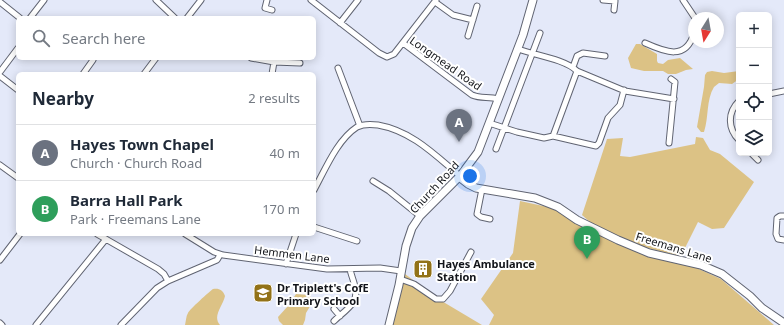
<!DOCTYPE html>
<html lang="en">
<head>
<meta charset="utf-8">
<style>
	body { margin:0; font-family:"Noto Sans",sans-serif; background:#f6f6f7; color:#1f2937 }
	.controls { position:absolute; right:12px; top:12px; display:grid; overflow:hidden; border-radius:6px; box-shadow:0 2px 10px #0003 }
	.controls button { width:36px; height:36px; display:grid; place-items:center; padding:0; border:0; border-bottom:1px solid #e0e1e3; background:#fff; color:#1f2937; font:20px sans-serif }
	.compass { position:absolute; left:688px; top:12px; width:36px; height:36px; border-radius:50%; background:#fff; box-shadow:0 2px 10px #0003; rotate:191deg }
	.you { position:absolute; left:470px; top:176px; width:14px; height:14px; margin:-10px; border:3px solid #fff; border-radius:50%; background:#1a73e8; box-shadow:0 0 0 6px #1a73e833 }
	.badge { display:grid; place-items:center; width:26px; height:26px; border-radius:50%; background:#927218; color:#fff; font-size:13px; font-weight:700 }
	.pin { position:absolute; translate:-50% -33px; filter:drop-shadow(0 1px 2px #0008) }
	.pin::after { content:''; position:absolute; top:21px; width:14px; height:12px; background:inherit; clip-path:polygon(0 0,100% 0,50% 100%) }
	.list { margin:0; padding:0; list-style:none }
	h2 { display:flex; justify-content:space-between; align-items:center; height:52px; margin:0; padding:0 16px; font-size:17px }
	h2 small { font-size:13px; font-weight:400; color:#747a83 }
	.list li { display:grid; grid-template-columns:26px 1fr auto; gap:12px; align-items:center; box-sizing:border-box; height:56px; padding:0 16px; border-top:1px solid #e0e1e3 }
	.list b { display:block; font-size:15px; white-space:nowrap }
	.list p { margin:0; font-size:13px; white-space:nowrap; color:#747a83 }
	.list em { font-size:13px; font-style:normal; color:#747a83 }
	.icon { flex:none; width:22px; height:22px; fill:none; stroke:currentColor; stroke-width:2; stroke-linecap:round; stroke-linejoin:round }
	.map { position:relative; flex:none; width:784px; height:325px; overflow:hidden }
	.search { position:absolute; background:#fff; box-shadow:0 2px 10px #0003; left:16px; top:16px; width:300px; height:44px; display:flex; align-items:center; gap:10px; box-sizing:border-box; padding:0 14px; border-radius:6px; color:#747a83; font-size:15px }
	.panel { position:absolute; background:#fff; box-shadow:0 2px 10px #0003; left:16px; top:72px; width:300px; height:164px; border-radius:6px }
	.map>svg:first-child { display:block }
</style>
</head>
<body>
<div class="map">
<svg width="784" height="325" viewBox="0 0 784 325">
	<rect width="100%" height="100%" fill="#e4e9f9"/>
	<path fill="#dcc285" d="M636,44H640L657,54V61L658,63L663,64L668,60L680,58L693,69L686,70L676,74H668L663,71H644L631,68L628,58Z
		M712,71L724,73L739,71V79L732,84L719,83L714,87C706,100 709,117 704,132H701L697,127L704,87L705,75L707,72Z
		M696,137L703,138L710,150L720,154L754,182L724,228L712,229L698,222L681,256C649,249 606,239 582,215L607,139L623,138L620,156L630,157L695,144Z
		M520,201L557,209L583,226L690,265L721,279L774,325H489L494,315L481,299L513,253Z
		M401,271L440,300L482,325H389Z
		M213,289C219,288 223,290 225,296C223,306 212,316 220,325H185C186,321 186,316 188,313C189,310 210,291 213,289Z
		M296,294L308,295H310L312,303L306,313L305,320L303,325H283L279,321L278,317L288,306Z"/>
	<g fill="none" stroke-linecap="round" stroke-linejoin="round">
		<g stroke="#606472" stroke-width="7">
			<path id="street" d="M156,0L175,18
				M267,0L265,8L272,10
				M311,0L379,53L387,57L394,54L436,0
				M603,0L615,1L614,10
				M683,0L695,18
				M0,2L20,18
				M435,2L453,15L473,20
				M30,18L44,0
				M187,18L201,0
				M340,23L358,0
				M468,36L477,6
				M403,43L472,95C481,99 489,96 498,99
				M645,43C665,52 686,61 694,33
				M518,49C534,55 565,59 577,71L625,91L674,99
				M251,58L274,62L300,63
				M573,67L577,56L583,53L605,56
				M338,68L360,126
				M0,72L18,48
				M83,74L93,60
				M144,74L156,58
				M272,74L274,62
				M0,76L18,90
				M769,94L784,91
				M739,101C727,113 728,129 739,140
				M489,123L517,132L544,138L553,136L596,146L599,143L608,118L620,105L624,90
				M553,136L577,71
				M669,143L675,82L671,79
				M496,149L540,33
				M751,153L758,160
				M0,165L18,178
				M373,181L389,191L420,216
				M482,189L477,214L481,217L490,219
				M314,190C325,170 337,140 357,127C363,124 371,124 378,125C412,131 435,155 460,176
				M784,216H780L777,218L776,234L778,239L784,240
				M314,227L357,241
				M97,234L158,269L164,274L168,281
				M185,234L214,252L223,255L327,269L380,268L401,271
				M0,260L20,234
				M286,264L296,234
				M400,279L414,284L436,299H443L450,291L471,252
				M334,309L340,316
				M334,321C344,311 360,303 355,287C354,281 351,275 350,269
				M0,323L2,325
				M36,325L106,239
				M121,325L157,288L168,281L217,260L220,255"/>
		</g>
		<g stroke="#606472" stroke-width="9">
			<path id="secondary" d="M459,177L468,184L476,188L535,198L558,207L577,220L618,240L649,253L701,265L722,274L750,296L762,308L784,323
				M389,325L399,285L406,246L412,228L420,216L460,176L478,152L523,35L533,0"/>
		</g>
		<use href="#street" stroke="#fff" stroke-width="5"/>
		<use href="#secondary" stroke="#fff" stroke-width="7"/>
	</g>
	<defs>
		<g id="building-square" transform="scale(1)"><rect x="-9" y="-9" width="18" height="18" rx="4" fill="#927218" stroke="#fff"/><path d="M-4-6H4V6H1V3H-1V6H-4ZM-2.5-4.3h1.7v1.8h-1.7ZM.8-4.3h1.7v1.8H.8ZM-2.5-1h1.7V.8h-1.7ZM.8-1h1.7V.8H.8Z" fill="#fff"/></g>
		<g id="school-square" transform="scale(1)"><rect x="-9" y="-9" width="18" height="18" rx="4" fill="#927218" stroke="#fff"/><path d="M0-5L7-2L0 1L-7-2ZM-4 1L0 2.5L4 1V4Q0 6-4 4Z" fill="#fff"/></g>
	</defs>
	<g fill-rule="evenodd">
		<use href="#building-square" x="423" y="269"/>
		<use href="#school-square" x="263" y="293"/>
	</g>
	<g text-anchor="middle" dominant-baseline="central" stroke-width="4" stroke-linejoin="round" paint-order="stroke">
		<g font-size="11" fill="#121419" stroke="#fff">
			<text transform="translate(446 63) rotate(35)">Longmead Road</text>
			<text transform="translate(434 187) rotate(-47)">Church Road</text>
			<text transform="translate(674 247) rotate(17)">Freemans Lane</text>
			<text transform="translate(292 254) rotate(7)">Hemmen Lane</text>
		</g>
		<g font-size="11" font-weight="bold" fill="#121419" stroke="#fff" text-anchor="start">
			<text x="437" y="263">Hayes Ambulance<tspan x="437" dy="13">Station</tspan></text>
			<text x="277" y="287">Dr Triplett's CofE<tspan x="277" dy="13">Primary School</tspan></text>
		</g>
	</g>
</svg>
<div class="controls">
<button>+</button>
<button>−</button>
<button><svg class="icon" aria-label="locate" viewBox="0 0 24 24"><circle cx="12" cy="12" r="6"/><path d="M12 2v4M12 18v4M2 12h4M18 12h4"/></svg></button>
<button><svg class="icon" aria-label="layers" viewBox="0 0 24 24"><path d="M12 4l9 5-9 5-9-5zM3 14l9 5 9-5"/></svg></button>
</div>
<svg class="compass" viewBox="-18 -18 36 36"><path d="M0-13l5 13h-10z" fill="#e53935"/><path d="M0 13l5-13h-10z" fill="#747a83"/></svg>
<div class="you"></div>
<div class="pin badge" style="left:459px;top:142px;background:#6b7280">A</div>
<div class="pin badge" style="left:587px;top:259px;background:#2e9e5b">B</div>
<div class="search"><svg class="icon" aria-label="search" viewBox="0 0 24 24"><circle cx="10" cy="10" r="6"/><path d="M15 15l6 6"/></svg>Search here</div>
<section class="panel">
<h2>Nearby<small>2 results</small></h2>
<ul class="list">
<li><span class="badge" style="background:#6b7280">A</span><div><b>Hayes Town Chapel</b><p>Church · Church Road</p></div><em>40 m</em></li>
<li><span class="badge" style="background:#2e9e5b">B</span><div><b>Barra Hall Park</b><p>Park · Freemans Lane</p></div><em>170 m</em></li>
</ul>
</section>
</div>
</body>
</html>
